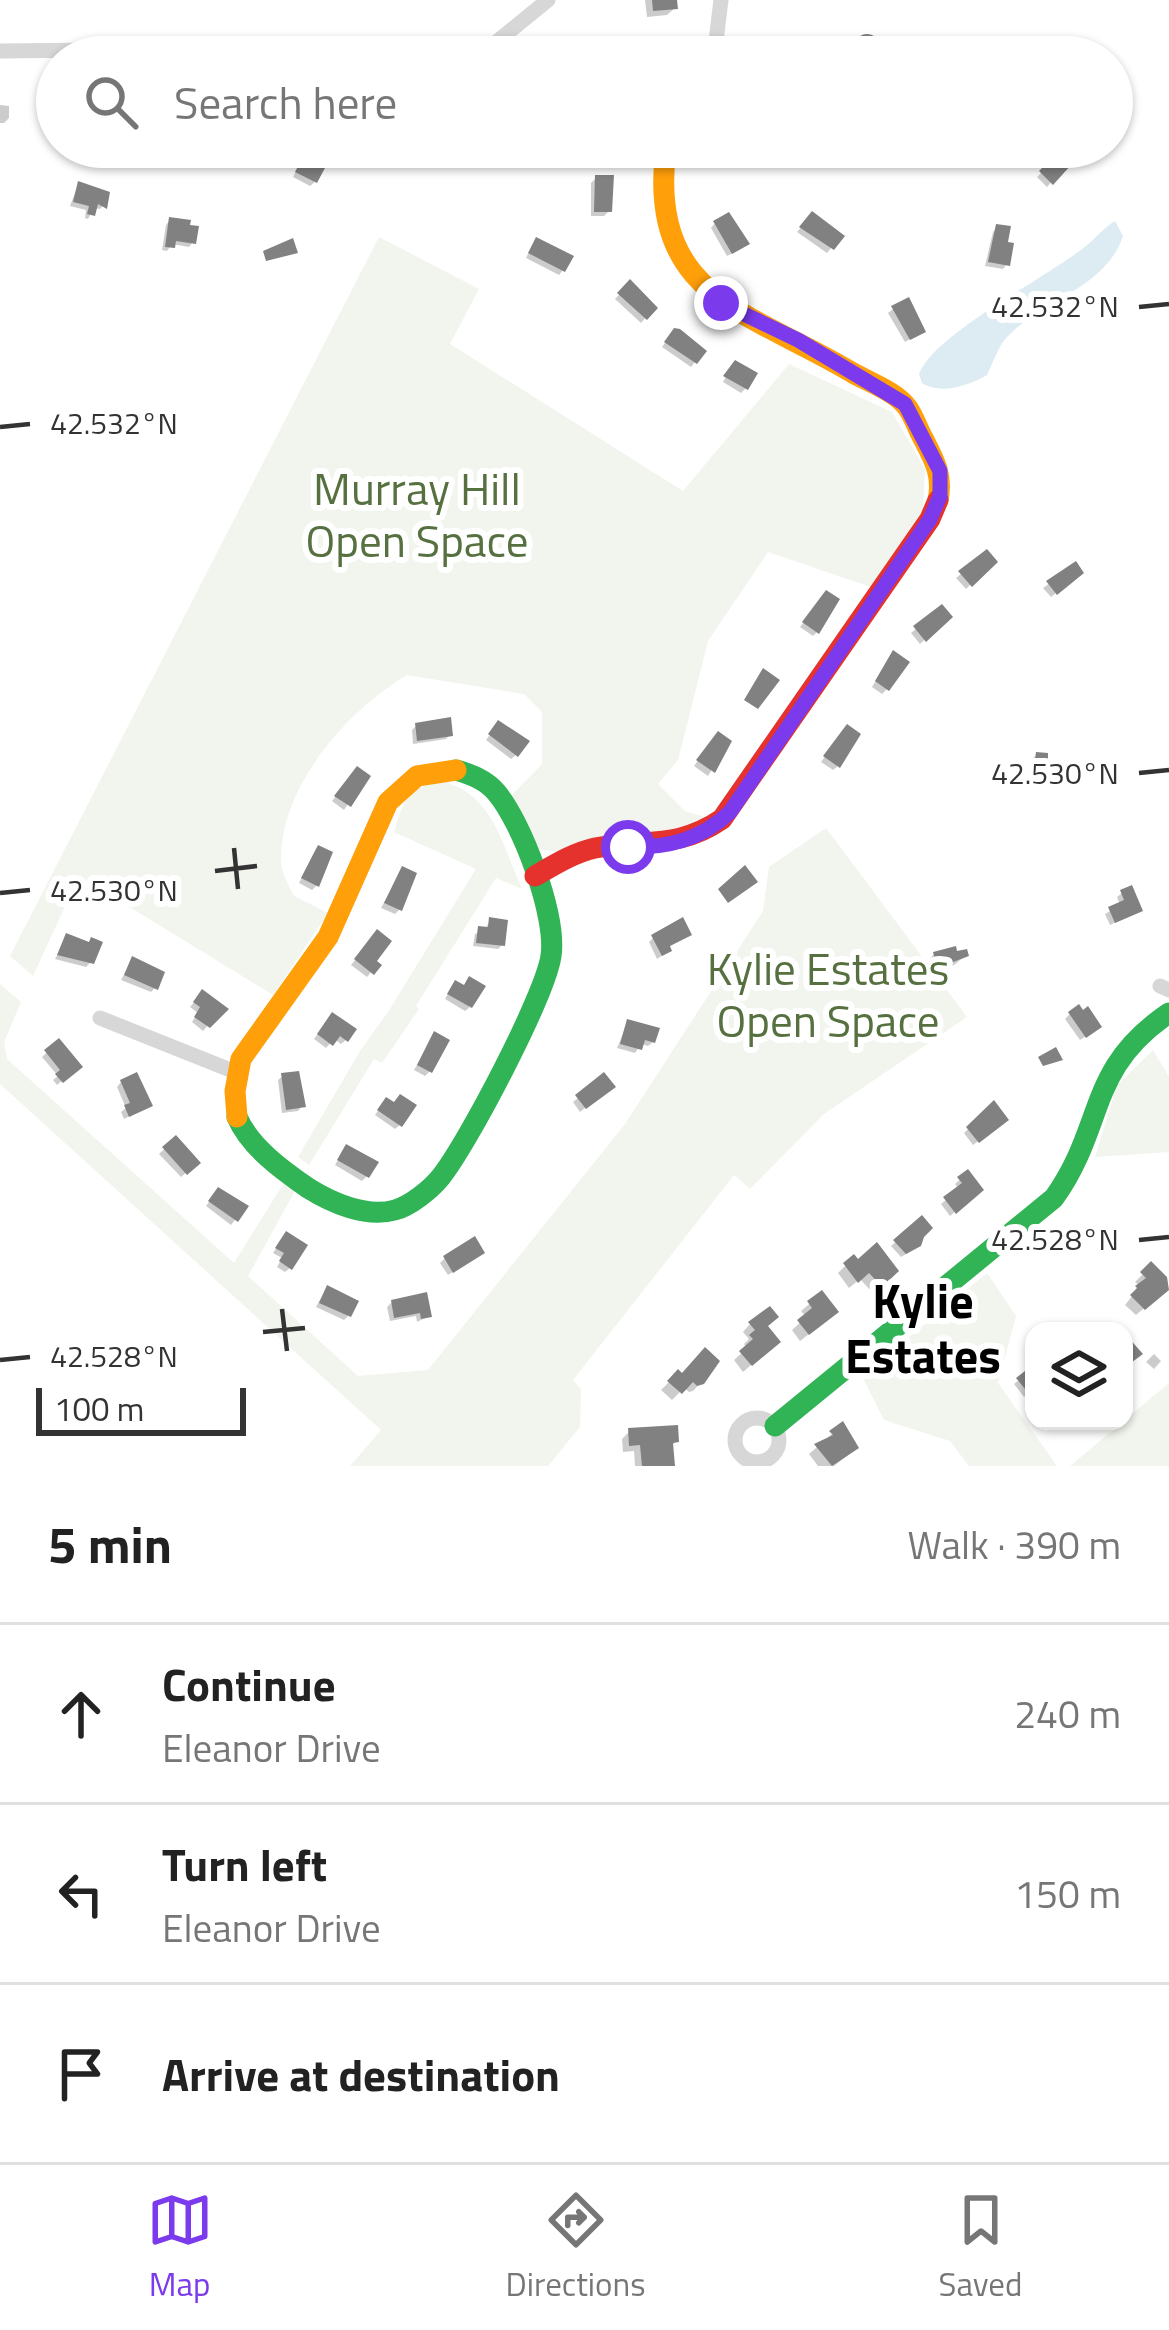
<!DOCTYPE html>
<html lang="en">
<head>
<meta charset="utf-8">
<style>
	body { margin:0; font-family:"Titillium Web",sans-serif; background:#f6f6f6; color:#222 }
	.controls { position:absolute; right:36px; bottom:36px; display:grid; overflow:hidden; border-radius:24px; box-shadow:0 3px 9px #0004 }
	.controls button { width:108px; height:108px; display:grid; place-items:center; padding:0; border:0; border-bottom:3px solid #e0e0e0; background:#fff; color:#222; font:60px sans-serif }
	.scale { position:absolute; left:36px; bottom:30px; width:210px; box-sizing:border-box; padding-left:12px; border:6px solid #333; border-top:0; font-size:33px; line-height:42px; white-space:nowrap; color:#333; -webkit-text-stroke:9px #fff; paint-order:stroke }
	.stop { position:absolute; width:36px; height:36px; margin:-27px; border:9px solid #7c3aed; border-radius:50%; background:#fff }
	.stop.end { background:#7c3aed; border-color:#fff; box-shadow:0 3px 12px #0008 }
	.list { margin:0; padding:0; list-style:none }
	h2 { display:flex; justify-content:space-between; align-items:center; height:156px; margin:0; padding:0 48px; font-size:51px }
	h2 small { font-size:39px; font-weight:400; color:#767676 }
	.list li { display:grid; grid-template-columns:78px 1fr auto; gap:36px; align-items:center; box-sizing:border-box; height:180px; padding:0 48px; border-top:3px solid #e0e0e0 }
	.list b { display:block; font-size:45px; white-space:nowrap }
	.list p { margin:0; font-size:39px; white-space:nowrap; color:#767676 }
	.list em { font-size:39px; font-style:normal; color:#767676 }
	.icon { flex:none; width:66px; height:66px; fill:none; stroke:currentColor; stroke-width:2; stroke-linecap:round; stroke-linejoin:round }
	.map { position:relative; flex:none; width:1169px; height:1466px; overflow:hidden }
	.search { position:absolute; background:#fff; box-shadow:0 3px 9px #0004; left:36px; right:36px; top:36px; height:132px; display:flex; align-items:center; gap:30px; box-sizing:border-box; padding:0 42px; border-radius:66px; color:#767676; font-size:45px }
	.sheet { height:696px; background:#fff }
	nav { display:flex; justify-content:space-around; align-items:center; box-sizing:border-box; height:168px; border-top:3px solid #e0e0e0; background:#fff; font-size:33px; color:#767676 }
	nav a { display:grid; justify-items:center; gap:6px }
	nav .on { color:#7c3aed }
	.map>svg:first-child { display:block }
</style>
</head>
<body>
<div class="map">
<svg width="1169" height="1466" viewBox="0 0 1169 1466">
	<rect width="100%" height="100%" fill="#fff"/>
	<path fill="#f1f5ed" d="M379,237L479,289L450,344L683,491L789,364L892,412L925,469L923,510L871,587L768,552L708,641L678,760L658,784L685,811L708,818L679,835L558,852L536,849L509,798L542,764V712L524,694L407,675C346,711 280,787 281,861C281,872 289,886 294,896L328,913L273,995L79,876L33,976L10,956Z
		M442,782C492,791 504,849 522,889L496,878L416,1006L419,1009L382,1063L374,1059L309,1165L298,1157L360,1051L388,1012L476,869L394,832C404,799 407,788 442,782Z
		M826,828L967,1017L824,1114L750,1189L734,1175L573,1380L581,1389L580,1427L548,1466H350L381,1430L0,1084V984L21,1002L4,1042L7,1059L234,1263L285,1181L296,1189L248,1276L358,1376L428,1370L625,1124L763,911L769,867Z
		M1153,1050L1169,1077V1152L1095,1157L1117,1085Z
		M987,1273L1016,1316L998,1383L1057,1466H969L950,1441L884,1420L862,1376Z
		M1169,1383V1466H1070Z"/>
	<path fill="#ddebf3" d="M1115,221L1123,236C1107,286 1045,300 1010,334C998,345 994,361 987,375C968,386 940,395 922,383L919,374C935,333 1048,277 1086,246C1096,238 1103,228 1115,221Z"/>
	<path fill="#0003" d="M645,0H674L675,8L667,15L647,17Z
		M868,38L875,42L877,51L874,57H850L854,46Z
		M0,105L9,106V118L4,123H0Z
		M57,107V124L45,126L43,113Z
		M717,147H739L742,152L725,168L712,152Z
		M1068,147L1077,154L1047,187L1037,177Z
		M300,163L315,182L310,186L293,177Z
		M596,178L609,211L604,216H591V183Z
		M78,185L104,205L100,209L94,208L88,219L85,218L86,210L70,206Z
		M812,215L841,236L827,253L797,232Z
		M170,220L193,242L189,247L172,244L167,251L162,250L166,225Z
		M715,223L742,248L727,256L711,228Z
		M998,227L1007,264L1003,269L985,266L993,232Z
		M532,246L563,270L559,275L526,258Z
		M630,283L654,308L641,323L615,299Z
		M893,309L922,332L905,342L888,313Z
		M670,336L695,362L691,367L662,347Z
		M731,368L746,388L741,393L723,382Z
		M986,553L994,562L966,589L956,578Z
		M1075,565L1080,572L1051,597L1043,588Z
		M822,598L817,632L813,636L800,627Z
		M941,608L949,617L920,644L911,633Z
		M889,658L887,689L882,694L872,687Z
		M416,726L450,735L446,739L413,744L412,730Z
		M494,729L516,755L511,759L486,740Z
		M843,732L838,766L833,770L821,762Z
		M713,739L728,742L708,776L694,766Z
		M1037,755L1044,762L1071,779L1066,784L1030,778L1032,759Z
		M353,774L367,776L344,810L332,801Z
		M314,853L317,885L312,890L299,883Z
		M402,870L400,909L395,914L381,908Z
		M1122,893L1139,911L1110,925L1105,914L1120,905L1117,897Z
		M490,920L502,945L498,949L473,946L475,934L485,930Z
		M67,937L91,962L86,967L55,959Z
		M373,938V961L377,965L367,977L351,965Z
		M653,938L669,951L657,959L649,942Z
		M934,954L966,955L953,966L933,971L930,959Z
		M132,960L155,988L151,992L121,980Z
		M451,988L470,1007L465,1011L445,999Z
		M198,997L209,1024L203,1031L192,1022L198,1013L190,1007Z
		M1070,1014L1094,1031L1080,1040L1065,1019Z
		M328,1020L346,1040L341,1044L334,1039L326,1048L314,1039Z
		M628,1022L653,1042L648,1046L641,1044L635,1053L617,1048Z
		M434,1035L430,1071L425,1076L414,1070Z
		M58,1042L79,1067L57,1085L53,1080L58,1076L42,1057Z
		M283,1076L302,1106L298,1111L282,1113L278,1080Z
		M604,1077L607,1091L580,1112L573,1102Z
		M121,1082L149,1106L124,1119L121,1112L126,1108L117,1087Z
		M994,1104L1001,1124L973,1145L964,1133Z
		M382,1105L400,1125L395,1129L375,1115Z
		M175,1139L197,1163L181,1177L159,1154Z
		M342,1153L367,1176L362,1181L335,1165Z
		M967,1173L980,1190L950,1216L941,1204L959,1189L955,1184Z
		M214,1195L245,1207L231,1225L206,1206Z
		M921,1219L913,1250L901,1257L891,1246Z
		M282,1239L290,1268L285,1272L277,1267L282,1258L273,1253Z
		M477,1257L448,1275L440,1263L445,1258Z
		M853,1258L895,1271L872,1292L860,1279L849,1288L838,1273Z
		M1151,1266L1161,1294L1136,1315L1125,1305L1140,1286L1135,1282Z
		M323,1294L349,1315L344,1320L316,1307Z
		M821,1294L828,1319L800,1341L792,1330L806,1317L801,1311Z
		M392,1302L429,1316L417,1322L416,1316L390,1321L387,1307Z
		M750,1324L764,1326L770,1349L743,1372L734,1360L747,1348L744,1344L749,1339L743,1332Z
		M1154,1354L1161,1361L1154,1369L1146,1362Z
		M1034,1368V1389L1024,1397L1014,1384Z
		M678,1373L709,1374L693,1391L689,1392L684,1388L672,1400L661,1390Z
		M842,1425L848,1455L834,1466H818L809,1454Z
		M630,1431L676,1441L671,1447L672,1466H635L634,1451L623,1452L622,1439Z"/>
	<path fill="#818181" d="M652,0H677L678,9L653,11Z
		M854 47a13 13 0 1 1 26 0a13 13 0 1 1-26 0Z
		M627,49V57H595L594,50Z
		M1063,147H1074L1081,154L1053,185L1039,171Z
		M304,155L326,166L317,183L295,172Z
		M595,175H614L612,212H594Z
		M78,181L110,192L107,209L98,204L95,216L87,214L89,206L73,202Z
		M812,211L845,236L834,250L799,227Z
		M729,212L750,244L732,254L713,221Z
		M169,217L191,220L190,225L199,226L196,244L176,241L175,248L165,247Z
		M996,224L1011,226L1008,242L1014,243L1010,266L988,262Z
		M536,237L574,256L565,272L528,253Z
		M293,238L298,253L266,261L263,251Z
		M630,279L658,308L647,320L617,293Z
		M909,297L926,332L910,340L891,306Z
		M674,328L680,329L707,351L697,364L664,342Z
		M735,360L758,373L748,390L723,376Z
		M987,549L998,562L972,587L958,571Z
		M1076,561L1084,573L1057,595L1046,581Z
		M826,590L840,599L819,634L802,622Z
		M942,604L953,617L926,642L913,626Z
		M893,650L910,662L889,691L875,681Z
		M763,668L780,680L758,709L744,700Z
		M451,717L453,736L417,741L415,723Z
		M498,720L530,741L518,757L488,734Z
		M847,724L861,734L840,768L823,756Z
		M718,731L732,741L715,773L696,760Z
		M1036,752L1048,753V759L1076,762L1073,781L1060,783L1033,774Z
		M357,766L371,776L351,807L334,796Z
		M318,845L333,852L319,887L301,878Z
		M745,865L758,882L728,903L718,889Z
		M402,866L417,873L402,911L384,903Z
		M1132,885L1143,911L1115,923L1108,907L1124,900L1120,890Z
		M489,917L508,920L505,946L476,943L478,926L488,927Z
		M683,917L692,935L670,946L672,951L662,956L651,935Z
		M377,929L392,941L377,961L382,965L374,975L354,959Z
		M66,933L89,942L91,937L103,942L94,964L57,955Z
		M956,946L957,951L967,949L969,956L937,968L933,952Z
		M132,956L165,972L158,990L124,975Z
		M469,976L486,986L472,1008L447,994L455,980L464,985Z
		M202,989L229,1009L210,1028L194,1017L200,1007L193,1002Z
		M1079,1004L1083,1010L1088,1006L1102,1027L1086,1038L1068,1012Z
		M332,1012L357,1029L348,1042L340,1036L333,1046L317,1034Z
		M627,1019L660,1028L655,1043L645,1040L642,1050L620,1044Z
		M434,1031L450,1040L432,1073L417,1065Z
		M59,1038L83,1067L63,1083L55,1074L60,1070L44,1050Z
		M1056,1047L1063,1060L1043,1066L1038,1057Z
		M299,1071L306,1107L286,1110L281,1073Z
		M137,1072L153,1106L129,1117L124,1105L130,1103L120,1080Z
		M604,1072L616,1087L586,1109L575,1095Z
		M400,1094L417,1105L402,1127L377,1110L386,1097L394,1102Z
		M994,1100L1009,1120L979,1143L966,1127Z
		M176,1135L201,1163L187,1175L162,1147Z
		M346,1144L379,1162L369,1178L337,1160Z
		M968,1169L984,1190L956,1214L943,1197L962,1183L957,1177Z
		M218,1187L249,1206L238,1222L208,1201Z
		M922,1215L933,1228L924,1237L921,1246L906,1254L893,1240Z
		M286,1231L308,1245L292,1270L279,1261L284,1253L275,1248Z
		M475,1236L485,1253L453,1273L443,1256Z
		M877,1242L899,1271L882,1287L869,1273L858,1283L843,1263L854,1254L858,1259Z
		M1151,1261L1167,1277L1169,1290L1145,1310L1130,1295L1137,1288L1135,1286L1146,1278L1140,1272Z
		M327,1285L359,1301L351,1317L319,1303Z
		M822,1290L839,1312L809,1335L797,1320L812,1308L807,1301Z
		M427,1292L432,1317L421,1319L420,1313L394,1318L391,1300Z
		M770,1306L779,1317L768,1326L781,1342L752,1366L739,1351L753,1339L749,1335L755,1330L748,1322Z
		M1127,1336L1143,1354L1124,1368V1339Z
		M705,1347L720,1361L704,1384L697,1386L693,1382L682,1394L667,1381L678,1369L682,1373Z
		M1034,1364V1391L1030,1395L1016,1378Z
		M843,1421L859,1448L832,1466L814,1444L833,1435L829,1431Z
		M678,1425L679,1442L673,1443L675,1466H642L640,1445L629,1446L628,1428Z"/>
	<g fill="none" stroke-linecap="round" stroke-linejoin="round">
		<path stroke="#d7d7d7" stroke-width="15" d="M0,51L92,50L147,57
			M478,57L548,0
			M714,57L721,0
			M1160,986L1169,990
			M100,1018L238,1073
			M735 1440a22 22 0 1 1 44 0a22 22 0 1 1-44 0Z"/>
		<path stroke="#30b455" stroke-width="21" d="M237,1117C250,1147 282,1170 308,1188C332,1203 366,1218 395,1210C410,1206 430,1190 440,1178C467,1145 545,996 551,956C557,916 522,822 496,792C486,780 471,774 456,770
			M775,1426L1054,1198C1106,1125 1086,1069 1169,1013"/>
		<path stroke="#ff9f0a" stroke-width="21" d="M666,147C647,298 748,310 853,373C869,382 896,392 907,407C914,416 918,430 924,440C935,461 943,476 938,500
			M237,1117L235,1091L241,1059L328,937L388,802L417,776L456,770"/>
		<path stroke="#e5322d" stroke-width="21" d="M535,876C554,865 573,853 595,848C644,838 677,850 722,819L930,519L938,500"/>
	</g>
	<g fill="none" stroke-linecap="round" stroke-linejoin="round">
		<path stroke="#7c3aed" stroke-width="15" d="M628,847C667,848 701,840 730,812L930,519L940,496V471L905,404L798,340L721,303"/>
	</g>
	<path fill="none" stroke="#333" stroke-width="4.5" d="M1139,307L1169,304M0,427L30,424M1139,773L1169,770M234,848L238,889M215,871L257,866M0,893L30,890M1139,1240L1169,1237M282,1309L287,1351M263,1332L305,1328M0,1360L30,1357"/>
	<g text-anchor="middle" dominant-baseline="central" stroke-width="12" stroke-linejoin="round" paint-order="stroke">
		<g font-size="45" fill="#56703f" stroke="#fff">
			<text x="417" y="488">Murray Hill<tspan x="417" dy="52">Open Space</tspan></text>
			<text x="828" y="968">Kylie Estates<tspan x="828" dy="52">Open Space</tspan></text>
		</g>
		<g font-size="48" font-weight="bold" fill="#000" stroke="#fff">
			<text x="923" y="1300">Kylie<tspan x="923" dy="55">Estates</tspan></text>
		</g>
	</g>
	<g font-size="30" text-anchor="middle" fill="#333" stroke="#fff" stroke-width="12" stroke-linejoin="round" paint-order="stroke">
		<text x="1055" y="317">42.532°N</text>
		<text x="114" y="434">42.532°N</text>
		<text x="1055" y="784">42.530°N</text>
		<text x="114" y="901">42.530°N</text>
		<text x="1055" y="1250">42.528°N</text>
		<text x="114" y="1367">42.528°N</text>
	</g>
</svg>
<div class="controls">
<button><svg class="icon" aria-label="layers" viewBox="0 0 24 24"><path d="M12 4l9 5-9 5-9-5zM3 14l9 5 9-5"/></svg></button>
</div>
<div class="scale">100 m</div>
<div class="stop" style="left:628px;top:847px"></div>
<div class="stop end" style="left:721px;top:303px"></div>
<div class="search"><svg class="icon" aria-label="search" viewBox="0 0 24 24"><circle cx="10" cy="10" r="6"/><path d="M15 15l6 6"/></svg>Search here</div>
</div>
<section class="sheet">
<h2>5 min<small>Walk · 390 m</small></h2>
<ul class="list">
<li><svg class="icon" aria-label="ahead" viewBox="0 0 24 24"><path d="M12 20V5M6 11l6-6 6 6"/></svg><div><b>Continue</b><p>Eleanor Drive</p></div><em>240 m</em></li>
<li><svg class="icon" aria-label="left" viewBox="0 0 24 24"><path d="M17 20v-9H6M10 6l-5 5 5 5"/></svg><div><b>Turn left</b><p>Eleanor Drive</p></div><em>150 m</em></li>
<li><svg class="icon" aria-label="arrive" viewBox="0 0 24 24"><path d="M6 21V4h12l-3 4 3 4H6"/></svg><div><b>Arrive at destination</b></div></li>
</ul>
</section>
<nav>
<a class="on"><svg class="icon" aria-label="map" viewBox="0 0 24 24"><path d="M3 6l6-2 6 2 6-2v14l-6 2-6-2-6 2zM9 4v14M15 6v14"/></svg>Map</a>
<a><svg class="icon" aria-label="directions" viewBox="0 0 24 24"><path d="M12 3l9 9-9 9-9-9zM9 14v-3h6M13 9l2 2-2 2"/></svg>Directions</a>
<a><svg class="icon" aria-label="saved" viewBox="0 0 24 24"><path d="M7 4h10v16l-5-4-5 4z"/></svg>Saved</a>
</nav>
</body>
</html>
